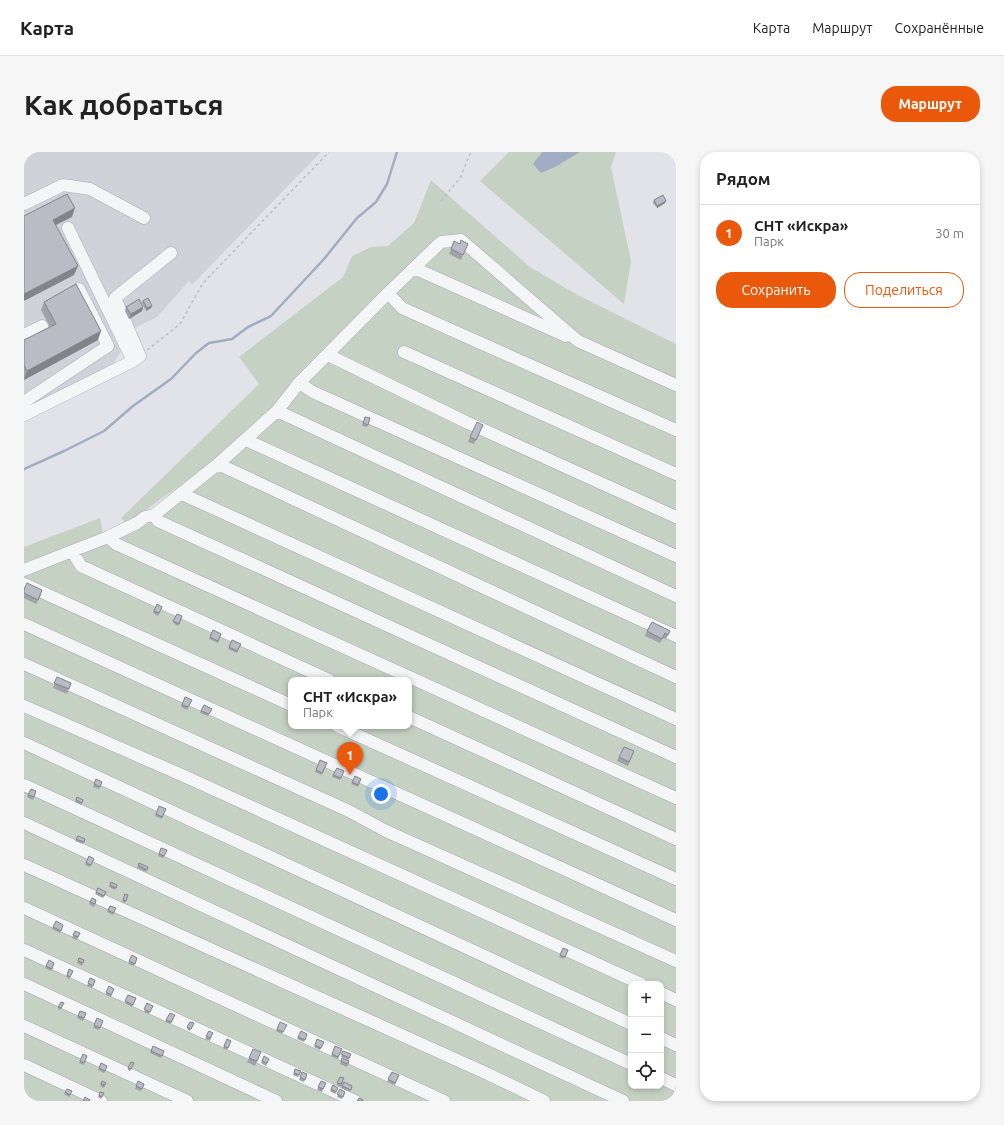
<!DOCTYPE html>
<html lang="ru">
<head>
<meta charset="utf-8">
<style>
	body { margin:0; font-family:Ubuntu,sans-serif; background:#f6f6f6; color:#222 }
	.controls { position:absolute; right:12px; bottom:12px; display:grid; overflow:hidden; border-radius:8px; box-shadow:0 2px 6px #0003 }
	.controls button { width:36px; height:36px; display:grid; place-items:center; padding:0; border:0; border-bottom:1px solid #e0e0e0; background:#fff; color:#222; font:20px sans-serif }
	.you { position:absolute; left:357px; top:642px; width:14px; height:14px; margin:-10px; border:3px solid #fff; border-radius:50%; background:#1a73e8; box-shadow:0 0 0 6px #1a73e833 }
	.badge { display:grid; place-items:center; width:26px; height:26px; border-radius:50%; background:#ea580c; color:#fff; font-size:13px; font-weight:700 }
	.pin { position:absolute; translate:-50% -33px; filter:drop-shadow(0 1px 2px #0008) }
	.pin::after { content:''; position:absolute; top:21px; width:14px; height:12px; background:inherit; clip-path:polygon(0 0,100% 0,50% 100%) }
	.popup { position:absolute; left:264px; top:525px; width:124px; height:52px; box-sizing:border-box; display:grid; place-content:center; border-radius:8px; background:#fff; filter:drop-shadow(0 1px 3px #0005); font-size:13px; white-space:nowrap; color:#767676 }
	.popup b { font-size:15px; color:#222 }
	.popup::after { content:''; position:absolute; left:50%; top:100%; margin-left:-8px; border:8px solid transparent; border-top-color:#fff }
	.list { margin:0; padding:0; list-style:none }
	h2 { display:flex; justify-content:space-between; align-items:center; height:52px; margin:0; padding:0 16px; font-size:17px }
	h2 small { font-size:13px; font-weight:400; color:#767676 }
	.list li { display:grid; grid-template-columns:26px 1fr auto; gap:12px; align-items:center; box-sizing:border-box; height:56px; padding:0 16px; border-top:1px solid #e0e0e0 }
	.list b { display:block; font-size:15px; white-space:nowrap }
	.list p { margin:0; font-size:13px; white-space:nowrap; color:#767676 }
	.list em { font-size:13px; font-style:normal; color:#767676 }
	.actions { display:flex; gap:8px; padding:12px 16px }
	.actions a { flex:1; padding:9px 0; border:1px solid #ea580c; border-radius:16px; text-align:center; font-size:14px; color:#ea580c }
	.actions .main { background:#ea580c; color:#fff }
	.icon { flex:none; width:22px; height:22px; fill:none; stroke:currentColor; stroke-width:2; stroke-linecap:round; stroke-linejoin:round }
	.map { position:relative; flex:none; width:652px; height:949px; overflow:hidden; border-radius:16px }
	header { display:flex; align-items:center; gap:24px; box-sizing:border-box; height:56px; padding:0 20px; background:#fff; border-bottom:1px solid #e0e0e0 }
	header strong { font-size:19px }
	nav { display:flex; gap:22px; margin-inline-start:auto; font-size:14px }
	.intro { display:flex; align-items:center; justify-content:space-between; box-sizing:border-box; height:96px; padding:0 24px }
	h1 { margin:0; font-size:28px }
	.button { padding:10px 18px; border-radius:16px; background:#ea580c; color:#fff; font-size:14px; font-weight:700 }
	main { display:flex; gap:24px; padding:0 24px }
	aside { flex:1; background:#fff; border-radius:16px; box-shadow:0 2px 6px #0003 }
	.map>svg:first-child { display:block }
</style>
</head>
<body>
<header>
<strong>Карта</strong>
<nav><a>Карта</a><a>Маршрут</a><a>Сохранённые</a></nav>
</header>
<div class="intro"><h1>Как добраться</h1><a class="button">Маршрут</a></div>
<main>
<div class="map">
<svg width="652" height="949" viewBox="0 0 652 949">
	<rect width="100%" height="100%" fill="#e1e3e9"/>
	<path fill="#d0d2da" d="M0,0H297L168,133L165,129L133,165L90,186L97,199L90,211L0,259Z"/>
	<path fill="#c5d2c3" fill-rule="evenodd" d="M485,0H592L587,15L607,109L600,152L456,29Z
		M407,28L506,115L550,141L652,192V949H0V395L76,366L79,382L103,372L97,366L235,232L215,205L319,125L328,104L347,95L364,94L390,71ZM156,333L114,369L108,370L126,355ZM267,528H385V574H267ZM607,832H637V934H607Z"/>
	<path fill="#a0adc5" d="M518,0H556L531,15L517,21L509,12Z"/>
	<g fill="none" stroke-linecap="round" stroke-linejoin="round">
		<path stroke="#a0adc5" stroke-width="2.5" d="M0,317L40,299L80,279L109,254L147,227L172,201L185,191L208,187L224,175L247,164L300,107L333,66L352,50L363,32L373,0"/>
		<g stroke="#a7aab3" stroke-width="13">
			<path id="minor" d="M0,52L39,33L66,37L120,66
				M44,76L109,209
				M390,116L542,184
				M364,141L378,156L652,278
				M0,183L18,174
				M380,200L652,322
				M304,203L442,270L652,365
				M275,231L289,240L652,404
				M0,250L84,194L55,137
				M253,259L652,444
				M0,263L109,209L116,204L91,146L147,101
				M222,288L652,484
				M194,312L652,525
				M158,342L652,567
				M130,363L134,369L652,605
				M84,385L92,392L652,646
				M48,399L57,414L305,528
				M0,418L84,385L113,371L121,365L130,363L194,312L253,259L275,231L364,141L417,90L437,88L554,189L652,233
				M0,432L267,553
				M0,472L652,768
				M0,512L325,659L362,679L652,809
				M0,554L160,624L617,832
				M385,565L652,687
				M313,574L652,727
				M0,591L607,872
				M0,633L607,912
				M0,671L599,949
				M0,713L464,922L520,949
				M0,756L420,949
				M0,798L331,949
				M0,832L252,949
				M637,841L652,848
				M0,874L163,949
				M637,886L652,893
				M0,913L77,949
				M637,926L652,933"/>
		</g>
		<path stroke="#bcbec3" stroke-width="1.5" stroke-dasharray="3 3" stroke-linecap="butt" d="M417,49L436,26L447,0
			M123,198L156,172L179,131L305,0"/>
		<use href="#minor" stroke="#f4f5f7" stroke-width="12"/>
	</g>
	<path fill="#9fa2a9" d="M630,48L642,49L641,51L633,56L629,51Z
		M436,92L442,96L437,108L425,102L427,97Z
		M119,149L127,156L122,159L118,151Z
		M20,150L74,188L0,228V188L26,175L17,158Z
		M102,155H119L118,159L105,167L101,159Z
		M341,265L346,266L343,275L338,274Z
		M459,273L450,292L444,290L446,285Z
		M0,437L17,443L12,452L0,446Z
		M133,452L138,455L134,464L129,461Z
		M153,462L158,464L154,474L149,471Z
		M189,478L197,482L194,491L185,487Z
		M623,479H646L642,487L639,486L636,491L621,484Z
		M208,488L217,492L213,501L204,497Z
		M33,525L47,531L43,542L29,536Z
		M161,545L168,548L163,558L157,555Z
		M180,553L188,557L184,564L176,561Z
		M608,604L604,614L593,609L595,605Z
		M296,608L303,611L298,623L291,620Z
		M313,616L320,619L316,628L308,625Z
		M331,624L337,627L334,635L327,632Z
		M72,627L78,630L75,637L69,635Z
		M7,637L12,639L9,648L3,645Z
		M53,645L59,648L57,653L51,650Z
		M135,654L142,657L138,667L131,664Z
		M54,684L61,687L59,692L51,689Z
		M137,696L143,698L139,706L134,704Z
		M65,704L70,707L66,715L61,713Z
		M115,711L124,715L122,720L113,716Z
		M87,730L93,733L91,738L85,735Z
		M74,736L82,740L79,746L71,742Z
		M101,742L104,743L101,751L98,750Z
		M68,746L72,748L70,755L65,752Z
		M86,754L92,756L89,763L83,760Z
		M32,769L39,773L36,781L28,777Z
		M51,779L56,781L53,788L48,786Z
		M539,796L544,798L540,807L535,805Z
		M108,803L113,806L110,814L104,812Z
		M55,806L60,808L58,814L53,811Z
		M25,808L30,811L27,819L21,816Z
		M45,817L49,819L45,827L42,825Z
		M66,826L71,828L68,836L63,834Z
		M90,837L87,845L82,843V840Z
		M104,843L112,846L108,855L101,851Z
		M37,850L40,851L36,858L34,857Z
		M123,851L129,854L125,862L120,860Z
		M56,859L62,861L59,869L53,866Z
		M146,861L151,863L147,872L141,870Z
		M73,866L79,869L75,878L69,876Z
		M166,870L170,871L166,879L163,877Z
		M256,870L263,873L258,882L252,879Z
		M185,879L189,881L186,889L181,887Z
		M277,879L283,882L280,890L273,887Z
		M203,887L207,889L203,898L199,896Z
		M293,887L300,890L296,898L290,895Z
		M129,894L140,899L137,906L126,901Z
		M311,894L318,897L314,907L307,904Z
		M319,899L327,902L325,908L317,905Z
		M237,900L231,914L223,910L225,906Z
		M59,902L63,904L60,913L55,911Z
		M240,904L245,907L242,914L237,911Z
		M318,906L325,909L323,915L316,912Z
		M107,910L110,911L106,919L104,918Z
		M77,911L83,914L80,921L74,918Z
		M271,917L277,919L274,925L269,923Z
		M278,920L283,922L280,930L275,928Z
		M368,920L375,923L371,933L363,930Z
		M316,925L320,926L317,935L313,933Z
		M78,929L82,931L80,936L76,934Z
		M114,929L120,932L117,939L111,937Z
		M297,929L302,931L298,940L293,938Z
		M320,930L328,934L326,940L317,936Z
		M309,933L314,936L311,942L306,939Z
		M43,937L48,939L45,945L40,942Z
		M316,937L321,940L318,947L313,945Z
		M76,940L80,941L77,947L74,945Z"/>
	<path fill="#82848a" d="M642,49L641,51L633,56V54Z
		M51,56L48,65L26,76L29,68Z
		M54,114L50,123L0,149V142Z
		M128,154L127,156L122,159L123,156Z
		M119,155L118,159L105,167L107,162Z
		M77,179L74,188L0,228L3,219Z"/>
	<path fill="#b9bcc5" stroke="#82848a" d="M43,42L51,56L29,68L54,114L0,142V64Z
		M639,43L642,49L633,54L630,48Z
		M437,88L444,92L439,103L427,97L430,89L436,92Z
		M52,132L77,179L3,219L0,213V188L32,172L20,150Z
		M124,146L128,154L123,156L119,149Z
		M115,147L119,155L107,162L102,155Z
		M341,265L346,266L344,273L339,271Z
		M453,270L459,273L452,288L446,285Z
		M3,431L18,438L14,448L0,441V437Z
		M133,452L138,455L135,461L130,459Z
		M153,462L158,464L155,472L149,469Z
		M628,470L646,479L644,483L641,481L638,487L623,479Z
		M189,478L197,482L194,489L186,485Z
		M208,488L217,492L213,499L205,495Z
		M33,525L47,531L45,537L30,531Z
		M161,545L168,548L164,555L158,553Z
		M180,553L188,557L185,562L177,559Z
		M600,595L610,599L605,610L595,605Z
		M296,608L303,611L298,621L292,618Z
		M313,616L320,619L317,626L309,623Z
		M331,624L337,627L334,633L328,630Z
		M72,627L78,630L76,635L70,632Z
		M7,637L12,639L10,645L4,643Z
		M53,645L59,648L58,651L52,648Z
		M135,654L142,657L138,665L132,662Z
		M54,684L61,687L60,690L52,687Z
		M137,696L143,698L140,704L135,702Z
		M65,704L70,707L67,713L62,711Z
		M115,711L124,715L123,718L114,713Z
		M87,730L93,733L92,736L86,733Z
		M74,736L82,740L80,744L72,740Z
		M101,742L104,743L102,749L99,748Z
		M68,746L72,748L71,752L66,750Z
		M86,754L92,756L89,761L84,758Z
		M32,769L39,773L37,779L29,775Z
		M51,779L56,781L54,785L49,783Z
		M539,796L544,798L541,805L536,803Z
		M108,803L113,806L111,812L105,809Z
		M55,806L60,808L59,811L54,809Z
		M25,808L30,811L28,817L22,814Z
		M45,817L49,819L46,825L43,823Z
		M66,826L71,828L69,834L64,831Z
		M85,834L90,837L87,843L82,840Z
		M104,843L112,846L109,853L101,849Z
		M37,850L40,851L37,856L34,855Z
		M123,851L129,854L126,860L120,857Z
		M56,859L62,861L60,866L54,864Z
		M146,861L151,863L147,870L142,868Z
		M73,866L79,869L76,876L70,873Z
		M166,870L170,871L167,877L163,875Z
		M256,870L263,873L259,880L253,877Z
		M185,879L189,881L186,886L182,884Z
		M277,879L283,882L281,888L274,885Z
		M203,887L207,889L204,896L200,894Z
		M293,887L300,890L297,896L291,893Z
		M129,894L140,899L138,904L127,899Z
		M311,894L318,897L314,905L308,902Z
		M229,897L237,900L233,909L225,906Z
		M319,899L327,902L325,906L317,902Z
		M59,902L63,904L60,911L56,909Z
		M240,904L245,907L243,911L238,909Z
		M318,906L325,909L324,912L317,909Z
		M107,910L110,911L107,917L104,916Z
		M77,911L83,914L81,919L75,916Z
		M271,917L277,919L275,923L270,921Z
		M278,920L283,922L281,928L276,925Z
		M368,920L375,923L371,931L364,927Z
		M316,925L320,926L317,932L313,931Z
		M78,929L82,931L81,933L77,932Z
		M114,929L120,932L118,937L112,934Z
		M297,929L302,931L299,937L294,935Z
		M320,930L328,934L327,938L318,934Z
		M309,933L314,936L312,940L307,937Z
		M43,937L48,939L46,943L41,940Z
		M316,937L321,940L319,945L313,942Z
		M76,940L80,941L78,945L75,943Z
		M61,945L66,948V949H59Z
		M335,946L339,948V949H333Z"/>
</svg>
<div class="controls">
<button>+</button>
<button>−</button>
<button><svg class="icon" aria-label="locate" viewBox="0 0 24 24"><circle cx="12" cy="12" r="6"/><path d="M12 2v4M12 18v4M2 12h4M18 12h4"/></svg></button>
</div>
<div class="you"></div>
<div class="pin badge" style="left:326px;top:623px">1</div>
<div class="popup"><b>СНТ «Искра»</b>Парк</div>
</div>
<aside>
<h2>Рядом<small></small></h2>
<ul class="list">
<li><span class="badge">1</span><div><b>СНТ «Искра»</b><p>Парк</p></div><em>30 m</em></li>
</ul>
<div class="actions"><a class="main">Сохранить</a><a>Поделиться</a></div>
</aside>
</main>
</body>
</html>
